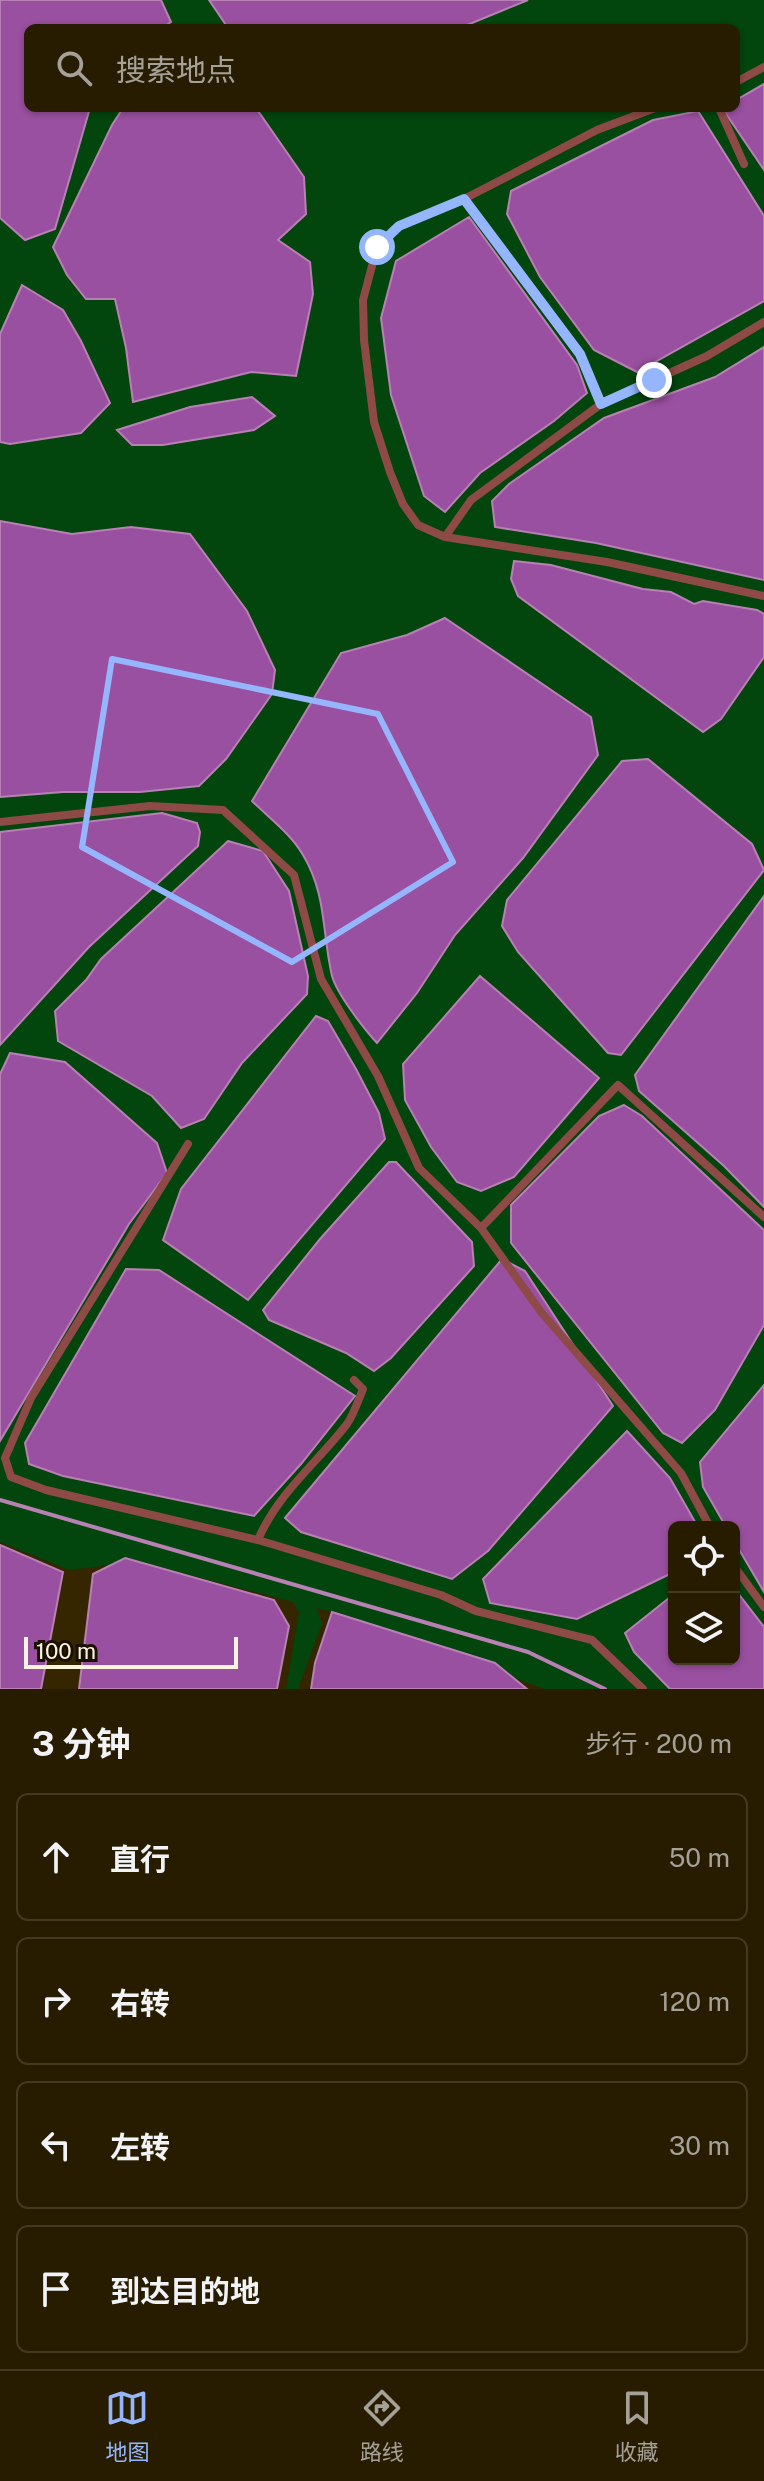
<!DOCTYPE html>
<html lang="zh">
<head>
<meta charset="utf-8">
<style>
	body { margin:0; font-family:"Public Sans","Noto Sans SC",sans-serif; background:#34290f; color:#f1f3f6 }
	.controls { position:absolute; right:24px; bottom:24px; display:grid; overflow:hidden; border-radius:12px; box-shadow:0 2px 6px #0004 }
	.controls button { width:72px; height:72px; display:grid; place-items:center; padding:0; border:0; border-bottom:2px solid #443a22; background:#281c00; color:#f1f3f6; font:40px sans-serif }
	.scale { position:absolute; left:24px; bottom:20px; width:214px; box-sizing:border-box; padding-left:8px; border:4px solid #fef4df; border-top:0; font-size:22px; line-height:28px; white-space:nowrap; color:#fef4df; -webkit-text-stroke:6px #191000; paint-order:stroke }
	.stop { position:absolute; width:24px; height:24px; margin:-18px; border:6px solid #95b6fd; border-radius:50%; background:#fff }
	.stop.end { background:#95b6fd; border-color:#fff; box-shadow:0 2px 8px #0008 }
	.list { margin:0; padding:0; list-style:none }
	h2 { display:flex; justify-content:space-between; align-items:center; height:104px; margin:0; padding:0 32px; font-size:34px }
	h2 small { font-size:26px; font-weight:400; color:#a5a199 }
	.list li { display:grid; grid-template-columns:52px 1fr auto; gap:24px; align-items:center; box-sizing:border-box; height:128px; margin:0 16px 16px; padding:0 16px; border:2px solid #443a22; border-radius:12px }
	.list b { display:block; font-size:30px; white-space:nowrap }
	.list em { font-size:26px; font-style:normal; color:#a5a199 }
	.icon { flex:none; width:44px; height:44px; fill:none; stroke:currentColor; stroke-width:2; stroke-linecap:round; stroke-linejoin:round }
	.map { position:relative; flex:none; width:764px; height:1689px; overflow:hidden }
	.search { position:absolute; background:#281c00; box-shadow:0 2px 6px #0004; left:24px; right:24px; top:24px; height:88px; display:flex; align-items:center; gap:20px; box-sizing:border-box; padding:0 28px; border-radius:12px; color:#a5a199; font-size:30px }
	.sheet { height:680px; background:#281c00 }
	nav { display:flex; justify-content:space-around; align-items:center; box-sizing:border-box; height:112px; border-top:2px solid #443a22; background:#281c00; font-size:22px; color:#a5a199 }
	nav a { display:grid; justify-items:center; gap:4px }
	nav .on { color:#95b6fd }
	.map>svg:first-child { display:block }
</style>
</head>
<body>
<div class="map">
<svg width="764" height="1689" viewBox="0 0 764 1689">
	<rect width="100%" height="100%" fill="#362600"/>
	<path fill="#02450d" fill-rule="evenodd" d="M0,0H764V1689H544L339,1614L317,1608L322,1624L298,1689H286L299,1612L293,1602L132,1560L110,1565L69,1570L0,1542ZM28,28H736V108H28ZM674,1527H734V1659H674Z"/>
	<path fill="#9a50a0" stroke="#b881b3" stroke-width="2" d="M0,0H161L171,22L162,28H28V108H90L55,229L25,240L0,218Z
		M209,0H528L460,28H228Z
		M764,84V170L722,108H736V100Z
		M123,108H256L304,177L306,214L278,240L310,262L313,294L296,376L251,372L133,402L126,348L115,299H86L67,275L53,247L112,125Z
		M698,111L764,216V301L637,372L594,350L540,277L507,214L511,191L653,120Z
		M469,217L577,365L587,393L554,421L480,473L445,512L424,496L391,395L381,318L396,261Z
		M22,285L63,310L81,341L110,403L81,433L10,444L0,442V334Z
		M764,347V580L596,543L495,527L492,501L509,484L604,418L715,377Z
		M252,397L275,416L254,430L163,445H132L117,430L190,407Z
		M0,521L72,534L131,527L190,534L247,611L275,670L272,694L226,759L199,786L140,792H63L0,797Z
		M514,561L551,565L643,589L671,592L694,604L703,601L757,610L764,614V657L721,719L703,732L518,596L511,579Z
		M445,618L591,717L598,755L523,858L455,935L417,993L377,1043C364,1029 337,994 332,976C322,934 327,895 303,855C291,834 269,818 252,801L341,653L407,635Z
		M648,759L752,844L764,870L621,1055L608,1053L518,952L502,926L507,900L622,761Z
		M162,813L197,823L200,832L198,846L89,947L0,1045V832Z
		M228,841L263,851L289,891L308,976L307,994L242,1063L204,1119L181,1128L152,1096L58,1041L55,1011L86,980L101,959Z
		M764,896V1207L724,1166L639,1091L635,1075Z
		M480,976L599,1078L514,1177L481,1191L457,1182L431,1147L405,1100L403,1064Z
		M316,1016L328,1021L356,1069L379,1113L385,1139L248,1300L163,1240L181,1189Z
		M10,1053L65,1062L157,1143L167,1173L129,1224L0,1441V1074Z
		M624,1105L642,1116L764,1230V1325L715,1410L682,1443L663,1433L511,1243V1205L599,1116Z
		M389,1162H396L472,1242L474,1266L391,1358L374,1371L346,1353L269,1320L263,1310L320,1239Z
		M502,1259L525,1271L613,1406L488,1551L452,1579L301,1532L285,1518Z
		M126,1269L159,1270L355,1396L301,1464L254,1516L63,1476L29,1464L25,1443Z
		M764,1385V1592L734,1541V1527H726L703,1487L700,1462Z
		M627,1431L670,1478L698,1527H674V1572L577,1619L490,1603L483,1579Z
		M0,1545L63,1572L41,1689H0Z
		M125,1558L274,1600L289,1626L277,1689H79L93,1574Z
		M734,1588L764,1627V1689H670L634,1652L625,1633L674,1594V1659H734Z
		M332,1612L495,1663L527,1689H311L315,1663Z"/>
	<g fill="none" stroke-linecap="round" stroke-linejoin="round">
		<path stroke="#b881b3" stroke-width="4" d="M0,1500L528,1652L605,1689"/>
		<path stroke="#8d4a46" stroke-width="8" d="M736,82L764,67
			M719,108L744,164
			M464,199L597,130L655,108
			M601,404L580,354L464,199L399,226L377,247L363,300L364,340L374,422L390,472L403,504L418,525L445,537L607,562L764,596
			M445,537L471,500L601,404L707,356L764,322
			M0,822L150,806L223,810L294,875L321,979L378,1076L419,1168L481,1228L618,1085L764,1217
			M188,1144L31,1398L5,1458L11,1477L46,1490L258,1540L441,1595L476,1611L592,1640L643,1689
			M481,1228L541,1312L681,1473L710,1527
			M258,1540C277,1494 317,1463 347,1424C354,1414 358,1401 363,1389L354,1380
			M734,1566L764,1607"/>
	</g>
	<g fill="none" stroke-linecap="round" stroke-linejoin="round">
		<path stroke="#95b6fd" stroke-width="10" d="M377,247L399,226L464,199L580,354L601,404L654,380"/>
	</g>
	<path fill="none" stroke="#95b6fd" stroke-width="6" stroke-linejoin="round" d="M112,659L378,714L453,862L292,962L82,847Z"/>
</svg>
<div class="controls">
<button><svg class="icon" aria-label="locate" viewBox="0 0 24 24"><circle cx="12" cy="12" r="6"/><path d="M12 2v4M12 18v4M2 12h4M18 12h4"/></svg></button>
<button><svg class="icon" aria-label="layers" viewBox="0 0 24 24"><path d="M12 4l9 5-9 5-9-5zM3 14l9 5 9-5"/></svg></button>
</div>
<div class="scale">100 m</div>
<div class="stop" style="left:377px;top:247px"></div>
<div class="stop end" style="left:654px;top:380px"></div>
<div class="search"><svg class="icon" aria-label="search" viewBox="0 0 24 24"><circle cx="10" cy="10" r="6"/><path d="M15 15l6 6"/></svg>搜索地点</div>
</div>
<section class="sheet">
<h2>3 分钟<small>步行 · 200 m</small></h2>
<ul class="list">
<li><svg class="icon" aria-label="ahead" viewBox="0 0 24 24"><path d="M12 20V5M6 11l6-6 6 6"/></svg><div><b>直行</b></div><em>50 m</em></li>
<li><svg class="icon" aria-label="right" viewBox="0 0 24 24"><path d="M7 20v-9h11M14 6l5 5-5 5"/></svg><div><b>右转</b></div><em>120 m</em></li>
<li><svg class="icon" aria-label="left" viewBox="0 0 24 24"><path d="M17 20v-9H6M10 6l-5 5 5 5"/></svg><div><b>左转</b></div><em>30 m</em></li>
<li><svg class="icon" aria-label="arrive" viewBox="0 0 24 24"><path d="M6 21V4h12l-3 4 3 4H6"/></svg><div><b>到达目的地</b></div></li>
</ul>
</section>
<nav>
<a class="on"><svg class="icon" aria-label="map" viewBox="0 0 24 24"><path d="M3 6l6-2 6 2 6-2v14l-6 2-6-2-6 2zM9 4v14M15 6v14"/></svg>地图</a>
<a><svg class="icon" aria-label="directions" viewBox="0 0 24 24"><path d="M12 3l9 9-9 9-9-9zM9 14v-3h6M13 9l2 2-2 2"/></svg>路线</a>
<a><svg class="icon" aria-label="saved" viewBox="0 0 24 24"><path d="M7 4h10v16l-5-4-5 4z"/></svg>收藏</a>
</nav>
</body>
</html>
